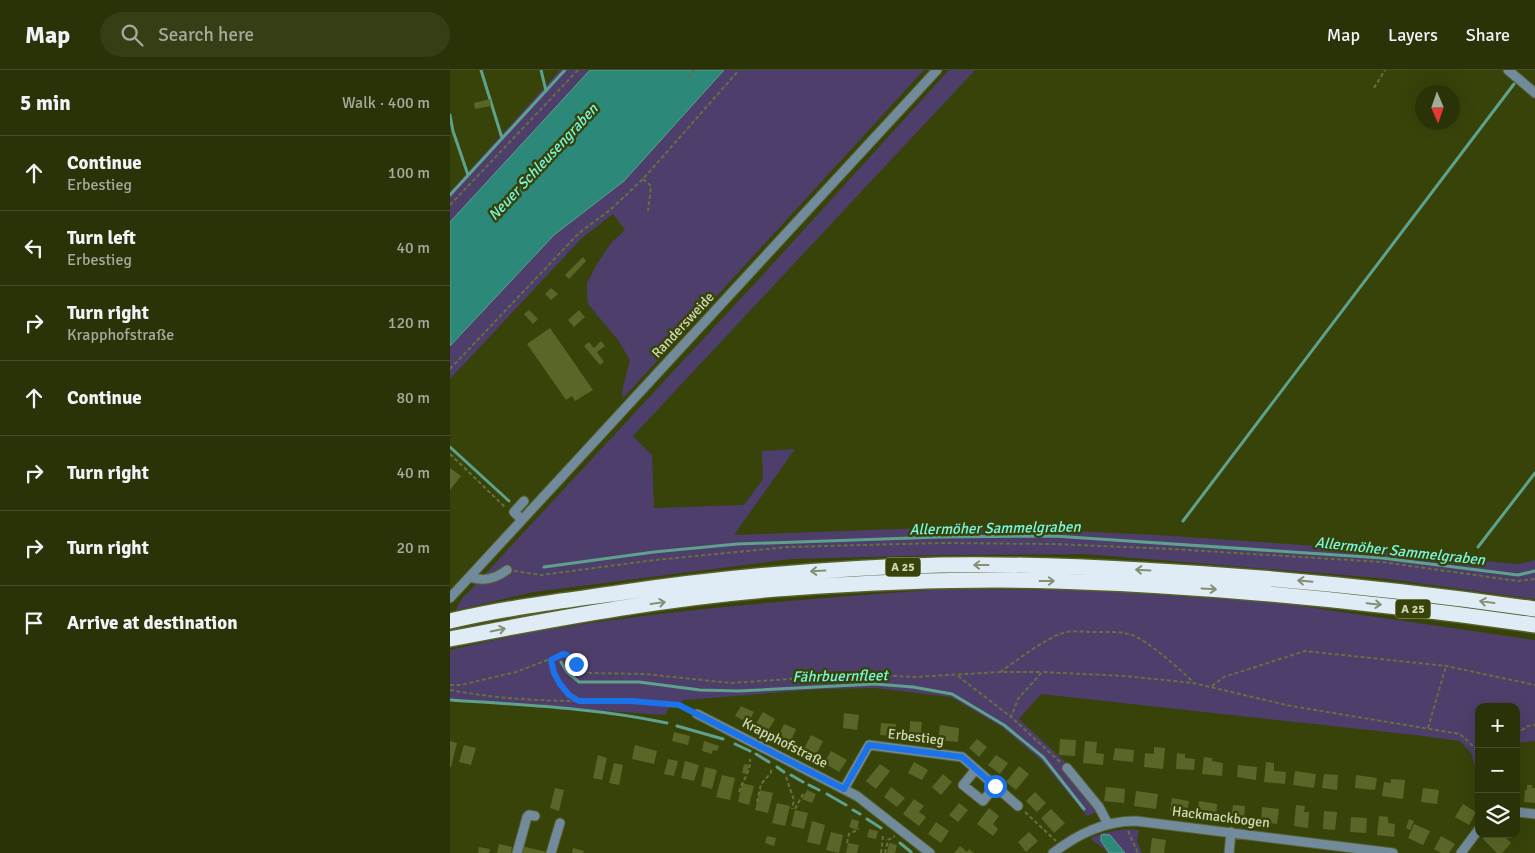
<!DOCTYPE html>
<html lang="en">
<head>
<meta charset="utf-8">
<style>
	body { margin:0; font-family:Signika,sans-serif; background:#363e16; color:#f1f3f6 }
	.controls { position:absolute; right:15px; bottom:15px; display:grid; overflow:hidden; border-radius:10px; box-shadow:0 5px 20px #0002 }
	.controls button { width:45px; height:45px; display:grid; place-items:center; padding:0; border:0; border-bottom:1px solid #464d29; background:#2a3208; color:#f1f3f6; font:25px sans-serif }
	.compass { position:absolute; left:965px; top:15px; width:45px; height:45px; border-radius:50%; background:#2a3208; box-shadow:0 5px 20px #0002; rotate:178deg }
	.stop { position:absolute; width:15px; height:15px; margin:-11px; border:4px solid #1a73e8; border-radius:50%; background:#fff }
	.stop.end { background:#1a73e8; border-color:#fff; box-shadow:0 1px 5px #0008 }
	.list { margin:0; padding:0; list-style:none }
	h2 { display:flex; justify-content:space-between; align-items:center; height:65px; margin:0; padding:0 20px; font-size:21px }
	h2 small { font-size:16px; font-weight:400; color:#a5aa9c }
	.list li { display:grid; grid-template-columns:32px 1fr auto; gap:15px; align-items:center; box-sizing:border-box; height:75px; padding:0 20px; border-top:1px solid #464d29 }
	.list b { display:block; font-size:19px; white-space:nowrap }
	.list p { margin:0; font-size:16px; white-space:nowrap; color:#a5aa9c }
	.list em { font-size:16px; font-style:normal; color:#a5aa9c }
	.icon { flex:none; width:28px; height:28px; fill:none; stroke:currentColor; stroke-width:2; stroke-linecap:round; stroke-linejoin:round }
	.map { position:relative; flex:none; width:1085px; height:783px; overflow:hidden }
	header { display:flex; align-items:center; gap:30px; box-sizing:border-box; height:70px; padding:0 25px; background:#2a3208; border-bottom:1px solid #464d29 }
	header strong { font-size:24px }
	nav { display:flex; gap:28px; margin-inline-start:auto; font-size:18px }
	.search { width:350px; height:45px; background:#363e16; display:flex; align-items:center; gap:12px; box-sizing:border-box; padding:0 18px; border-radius:28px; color:#a5aa9c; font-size:19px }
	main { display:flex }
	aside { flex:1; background:#2a3208 }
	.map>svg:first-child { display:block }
</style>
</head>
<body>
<header>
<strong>Map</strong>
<div class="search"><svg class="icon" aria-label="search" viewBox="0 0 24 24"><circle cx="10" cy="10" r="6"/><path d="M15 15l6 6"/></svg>Search here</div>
<nav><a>Map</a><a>Layers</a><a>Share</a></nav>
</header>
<main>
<aside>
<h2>5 min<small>Walk · 400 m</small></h2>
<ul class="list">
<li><svg class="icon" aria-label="ahead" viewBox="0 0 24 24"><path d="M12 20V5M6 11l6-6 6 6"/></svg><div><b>Continue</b><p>Erbestieg</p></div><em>100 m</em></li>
<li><svg class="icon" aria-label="left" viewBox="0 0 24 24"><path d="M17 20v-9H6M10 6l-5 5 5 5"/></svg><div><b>Turn left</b><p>Erbestieg</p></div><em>40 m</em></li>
<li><svg class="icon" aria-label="right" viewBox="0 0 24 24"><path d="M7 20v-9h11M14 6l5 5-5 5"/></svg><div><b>Turn right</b><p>Krapphofstraße</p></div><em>120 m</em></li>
<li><svg class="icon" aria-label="ahead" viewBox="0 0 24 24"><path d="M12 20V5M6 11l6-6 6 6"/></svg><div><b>Continue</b></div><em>80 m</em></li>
<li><svg class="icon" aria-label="right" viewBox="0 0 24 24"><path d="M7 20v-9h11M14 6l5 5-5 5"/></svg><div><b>Turn right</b></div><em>40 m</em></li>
<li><svg class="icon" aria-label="right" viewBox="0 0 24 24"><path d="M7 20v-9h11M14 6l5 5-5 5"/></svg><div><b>Turn right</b></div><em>20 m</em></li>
<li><svg class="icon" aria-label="arrive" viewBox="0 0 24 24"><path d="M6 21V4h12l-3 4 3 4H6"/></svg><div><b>Arrive at destination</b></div></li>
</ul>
</aside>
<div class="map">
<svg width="1085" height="783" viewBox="0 0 1085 783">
	<rect width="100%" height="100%" fill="#38430a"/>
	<path fill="#4e3e6b" d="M110,0H140L0,152V122Z
		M274,0H474L173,328L172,321L180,290L168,270L138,234L137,225V213L147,194L161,173L175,160L163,144L132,168L0,309V276L104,165L174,111Z
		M499,0H525L183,366L202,385L204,438L294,435L313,409L312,381L345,379L284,465L475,458L600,460L707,465L927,480L1055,493L1069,494L1085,490V529L930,508L636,484L491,485L341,489L84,522L6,540L11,530L319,198Z
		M493,519L632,520L823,532L1085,570V671L1066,673V637H1029V710L1021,683L1010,671L973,666L591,624L569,649L626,702L656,738L637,746L592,691L552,657L501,627L425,618L373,619L235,630L220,636L215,645L0,630V580C32,573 64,565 96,560C228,538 360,529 493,519Z
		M675,759L689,760L687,771L692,783H675L660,765L651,764V771L659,783L640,768L654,763Z"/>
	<path fill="#2c8879" stroke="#5ea18c" d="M140,0H274L174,111L104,165L0,276V152Z
		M654,764L660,765L675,783H659L651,771V765Z"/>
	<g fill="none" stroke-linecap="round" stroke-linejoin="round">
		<path stroke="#5ea18c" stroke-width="3" d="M31,0L52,68
			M91,0L96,21
			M0,45L3,61L18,105
			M0,125L115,0
			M0,377L59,431
			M733,451L1064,14
			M1028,477L1085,403
			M94,497L204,482L287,474L490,467L604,466L932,488L1068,505L1085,501
			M111,592L117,602L129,612H189L250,620L289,621L425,614L463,617L502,624L554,655L593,687L634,739
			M1,630C73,635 146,638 217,653
			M227,656L273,669
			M285,674L300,681
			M306,684L319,692
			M327,697L334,702
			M341,705L353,712
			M359,715L369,720
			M377,724L396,735
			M403,740L410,744
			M417,749L431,758
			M450,773L461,782"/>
	</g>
	<path fill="#596627" d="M40,29L41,36L25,39L24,33Z
		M133,187L136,191L119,209L115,205Z
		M101,218L108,224L101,230L95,224Z
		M79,240L88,249L83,254L74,244Z
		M129,240L135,247L124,257L118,250Z
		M100,258L143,320L125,331L122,326L116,330L77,274Z
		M151,271L155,276L147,282L154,292L150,295L134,276L139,272L144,278Z
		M0,398L11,406L0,420Z
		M291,636L304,642L298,653L285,646Z
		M313,642L325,649L316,664L304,657Z
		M394,643L409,645L407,660L393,658Z
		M460,651L472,652L471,661L480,662L479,673L459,671Z
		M431,653L446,654L445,666L430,665Z
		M334,654L346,659L339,675L327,669Z
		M490,655L509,658L508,672L488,670Z
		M224,662L240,666L238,675L222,671Z
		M361,665L373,671L365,687L353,681Z
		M527,669L537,677L529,687L519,678Z
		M610,669L626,670L625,686L609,685Z
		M0,671L7,673L1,697H0Z
		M254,671L269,676L267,681L263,680L262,684L252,681Z
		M635,671L647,672L646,683L654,684L653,695L633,693Z
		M14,675L26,678L21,695L9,692Z
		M185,675L207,681L204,694L182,689Z
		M704,677L715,678L713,699L694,697L695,683L704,684Z
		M665,678L684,680L683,692L663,690Z
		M381,681L397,690L389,702L374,693Z
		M727,683L735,684V688L745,689L744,700L726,699Z
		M148,685L157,688L152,710L143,708Z
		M546,685L558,693L550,704L538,695Z
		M754,687L762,688V691L773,693L772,706L752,704Z
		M218,689L228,691L224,706L214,704Z
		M235,691L249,695L244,711L231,708Z
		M464,692L478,700L472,710L458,703Z
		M816,692L824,693V701L836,702L835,714L814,712Z
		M164,693L173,695L169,715L159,713Z
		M294,694L299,695L297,704L292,703Z
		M430,694L440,701L426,719L416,711Z
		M788,695L807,697L806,710L787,707Z
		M569,696L579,704L566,720L556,712Z
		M255,697L267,700L262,719L251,716Z
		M845,701L866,704L864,718L843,715Z
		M493,704L502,712L491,725L482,717Z
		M874,704L888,705L887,720L872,718Z
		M272,705L285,708L280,730L266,727Z
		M906,705L927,708L925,720L905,718Z
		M941,709L955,710L953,729L932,726L934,712L941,713Z
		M292,713L304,716L299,735L288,732Z
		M1077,715H1082V718H1085V733L1074,732L1075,720H1077Z
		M441,717L455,728L447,737L434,727Z
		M656,717L675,719L674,733L654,731Z
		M105,718L114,720L109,741L100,738Z
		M973,718L989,720L987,734L971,732Z
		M310,720L323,723L318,743L305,740Z
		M357,720L366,724L362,733L352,729Z
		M686,721L708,724L706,739L684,736Z
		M585,722L596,733L587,742L576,731Z
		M722,728L739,731L737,743L720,741Z
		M464,729L474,736L469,742L476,747L469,756L453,744Z
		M749,731L767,734L766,747L747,745Z
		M327,733L340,736L335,756L322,753Z
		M509,733L518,740L508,752L499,745Z
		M1013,734L1026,742L1019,755L1005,747Z
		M783,735L795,736L794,750L781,749Z
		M846,735L855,736L854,742H859L858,758L844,756Z
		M812,737L829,739L827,754L811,752Z
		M539,738L549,746L543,754L548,759L543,766L527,754Z
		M601,739L615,753L604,763L591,748Z
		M345,740L358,743L354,759L341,756Z
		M874,741L887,742L885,760L873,759Z
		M929,746L938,747V753L945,754L944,767L927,765Z
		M901,747L917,748L916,763L900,762Z
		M402,749L409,751L407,760L399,757Z
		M959,749L964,751L960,760L956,758Z
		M362,751L375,755L370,775L357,772Z
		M486,752L499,761L491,773L478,764Z
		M964,754L980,761L973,775L958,768Z
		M419,759L428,761L426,769L417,767Z
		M381,762L393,765L389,783L376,780Z
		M579,762L588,771L576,782L568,772Z
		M1038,764H1052L1061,773L1052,783H1047L1033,769Z
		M317,766L326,768L324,776L315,773Z
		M991,766L1005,774L999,783H991L984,779Z
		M702,768L716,770L714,783H700Z
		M398,773L409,775L407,783H396Z
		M439,773L447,775L445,783H437Z
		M49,774L62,777L61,783H47Z
		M71,776L97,782V783H70Z
		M510,776L517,782L519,779L524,783H504Z
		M29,777L40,779L39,783H28Z
		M123,778L134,781L133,783H122Z"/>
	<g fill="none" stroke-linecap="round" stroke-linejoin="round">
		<g stroke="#57612d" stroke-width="11">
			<path id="minor" d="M1058,0L1085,23
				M72,450L64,442L74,431
				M20,507C34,512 45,509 57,500
				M0,528L487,0
				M247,644L407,726L480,783
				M617,698L649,737L658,754
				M526,699L513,715L533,731L545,716
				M394,719L419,675L512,687L568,736
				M1066,742L1085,744
				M67,783L77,747L79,745L85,746
				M101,783L110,753
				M603,783C628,764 654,751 686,751L943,783
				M779,783L781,762
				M1011,783L1029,759"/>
		</g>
		<g stroke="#57612d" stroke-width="18">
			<path id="highway" d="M0,551C55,538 112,531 168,523C274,507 382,498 490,495C557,494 625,496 692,500C824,507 954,520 1085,539
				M0,569C113,547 227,526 341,518C429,512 517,508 605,511C765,516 926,532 1085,555"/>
		</g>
		<path stroke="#66703e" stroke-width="2" stroke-dasharray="4 2.5" stroke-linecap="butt" d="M238,8L244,0
			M924,18L935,0
			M193,109L201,116L198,141
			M0,135L128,0
			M0,299L129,163L160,140L193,109L289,0
			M0,384L56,438
			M64,501L91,505L205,490L338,477L490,473L604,474L722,479L932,492L1068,511L1085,509
			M101,590C104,607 112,621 127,630
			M550,602C566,591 594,569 613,563C622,560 633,562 643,562C656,562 670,561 682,565C697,570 731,600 743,612
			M508,606L561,647
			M0,615H11L66,602L113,584C124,587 126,598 140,603L195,604L281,613L414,604L463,607L550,602H592
			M762,616L774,607L855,581L996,596L1085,615
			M0,620C42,628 87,631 130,631C162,632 212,626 240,640
			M978,658L996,596
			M1066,664L1078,656L1085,655
			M610,692L561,647L568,629L592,602L675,606L743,613L841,636L1010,664L1025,678L1029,691
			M336,707L344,730L342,739
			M289,722C293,709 301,702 300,689
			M307,732L311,714L321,703V699
			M345,739L353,724
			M575,742L606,771
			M678,761L688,783
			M397,773L399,764L409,759
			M431,783L433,766
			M435,783L438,770L445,766"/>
		<use href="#minor" stroke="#718a9c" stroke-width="9"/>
		<use href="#highway" stroke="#e0ecf5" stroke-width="15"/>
	</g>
	<defs><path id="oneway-shaft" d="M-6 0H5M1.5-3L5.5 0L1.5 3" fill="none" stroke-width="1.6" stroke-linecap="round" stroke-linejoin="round" transform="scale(1.25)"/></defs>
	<g stroke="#848f74">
		<use href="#oneway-shaft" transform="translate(531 495) rotate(-180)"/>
		<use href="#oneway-shaft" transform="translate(693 500) rotate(-177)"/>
		<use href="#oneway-shaft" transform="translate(368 501) rotate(177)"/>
		<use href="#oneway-shaft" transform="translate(597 511)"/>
		<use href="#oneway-shaft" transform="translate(855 511) rotate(-175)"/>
		<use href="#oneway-shaft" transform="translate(759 519) rotate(3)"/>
		<use href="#oneway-shaft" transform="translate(1037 532) rotate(-172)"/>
		<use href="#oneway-shaft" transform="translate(208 533) rotate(-8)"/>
		<use href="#oneway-shaft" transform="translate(924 534) rotate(6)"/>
		<use href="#oneway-shaft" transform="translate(48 560) rotate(-11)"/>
	</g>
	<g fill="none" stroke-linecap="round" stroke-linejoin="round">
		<path stroke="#1a73e8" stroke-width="6" d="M126,594L117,585L113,584L101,590L104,603L110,614L119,625L129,631H181L229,635L394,719L419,675L512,687L545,716"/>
	</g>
	<g text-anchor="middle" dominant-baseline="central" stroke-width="5" stroke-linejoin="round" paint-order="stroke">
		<g fill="#38430a" stroke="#a3ad83" stroke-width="1">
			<rect x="435.5" y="487.5" width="35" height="19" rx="4"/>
			<rect x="945.5" y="529.5" width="35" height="19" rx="4"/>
		</g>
		<g font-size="12" font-weight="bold" fill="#d1dab7">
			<text x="453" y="497">A 25</text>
			<text x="963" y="539">A 25</text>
		</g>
		<g font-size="14" fill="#d1dab7" stroke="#38430a">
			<text transform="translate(233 255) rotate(-47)">Randersweide</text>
			<text transform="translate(466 667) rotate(7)">Erbestieg</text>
			<text transform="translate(335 673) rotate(27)">Krapphofstraße</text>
			<text transform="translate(771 747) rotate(7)">Hackmackbogen</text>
		</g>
		<g font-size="15" font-style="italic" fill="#78f7e0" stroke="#38430a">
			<text transform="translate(93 92) rotate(-47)">Neuer Schleusengraben</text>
			<text transform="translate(545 458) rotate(-1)">Allermöher Sammelgraben</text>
			<text transform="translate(950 481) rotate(6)">Allermöher Sammelgraben</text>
			<text transform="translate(390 606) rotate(-1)">Fährbuernfleet</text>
		</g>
	</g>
</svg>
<div class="controls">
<button>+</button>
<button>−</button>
<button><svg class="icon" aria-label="layers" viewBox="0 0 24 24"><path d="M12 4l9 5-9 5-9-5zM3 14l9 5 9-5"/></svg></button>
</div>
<svg class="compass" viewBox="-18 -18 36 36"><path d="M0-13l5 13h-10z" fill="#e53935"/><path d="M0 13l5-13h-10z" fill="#a5aa9c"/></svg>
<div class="stop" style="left:545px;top:716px"></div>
<div class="stop end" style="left:126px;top:594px"></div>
</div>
</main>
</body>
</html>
